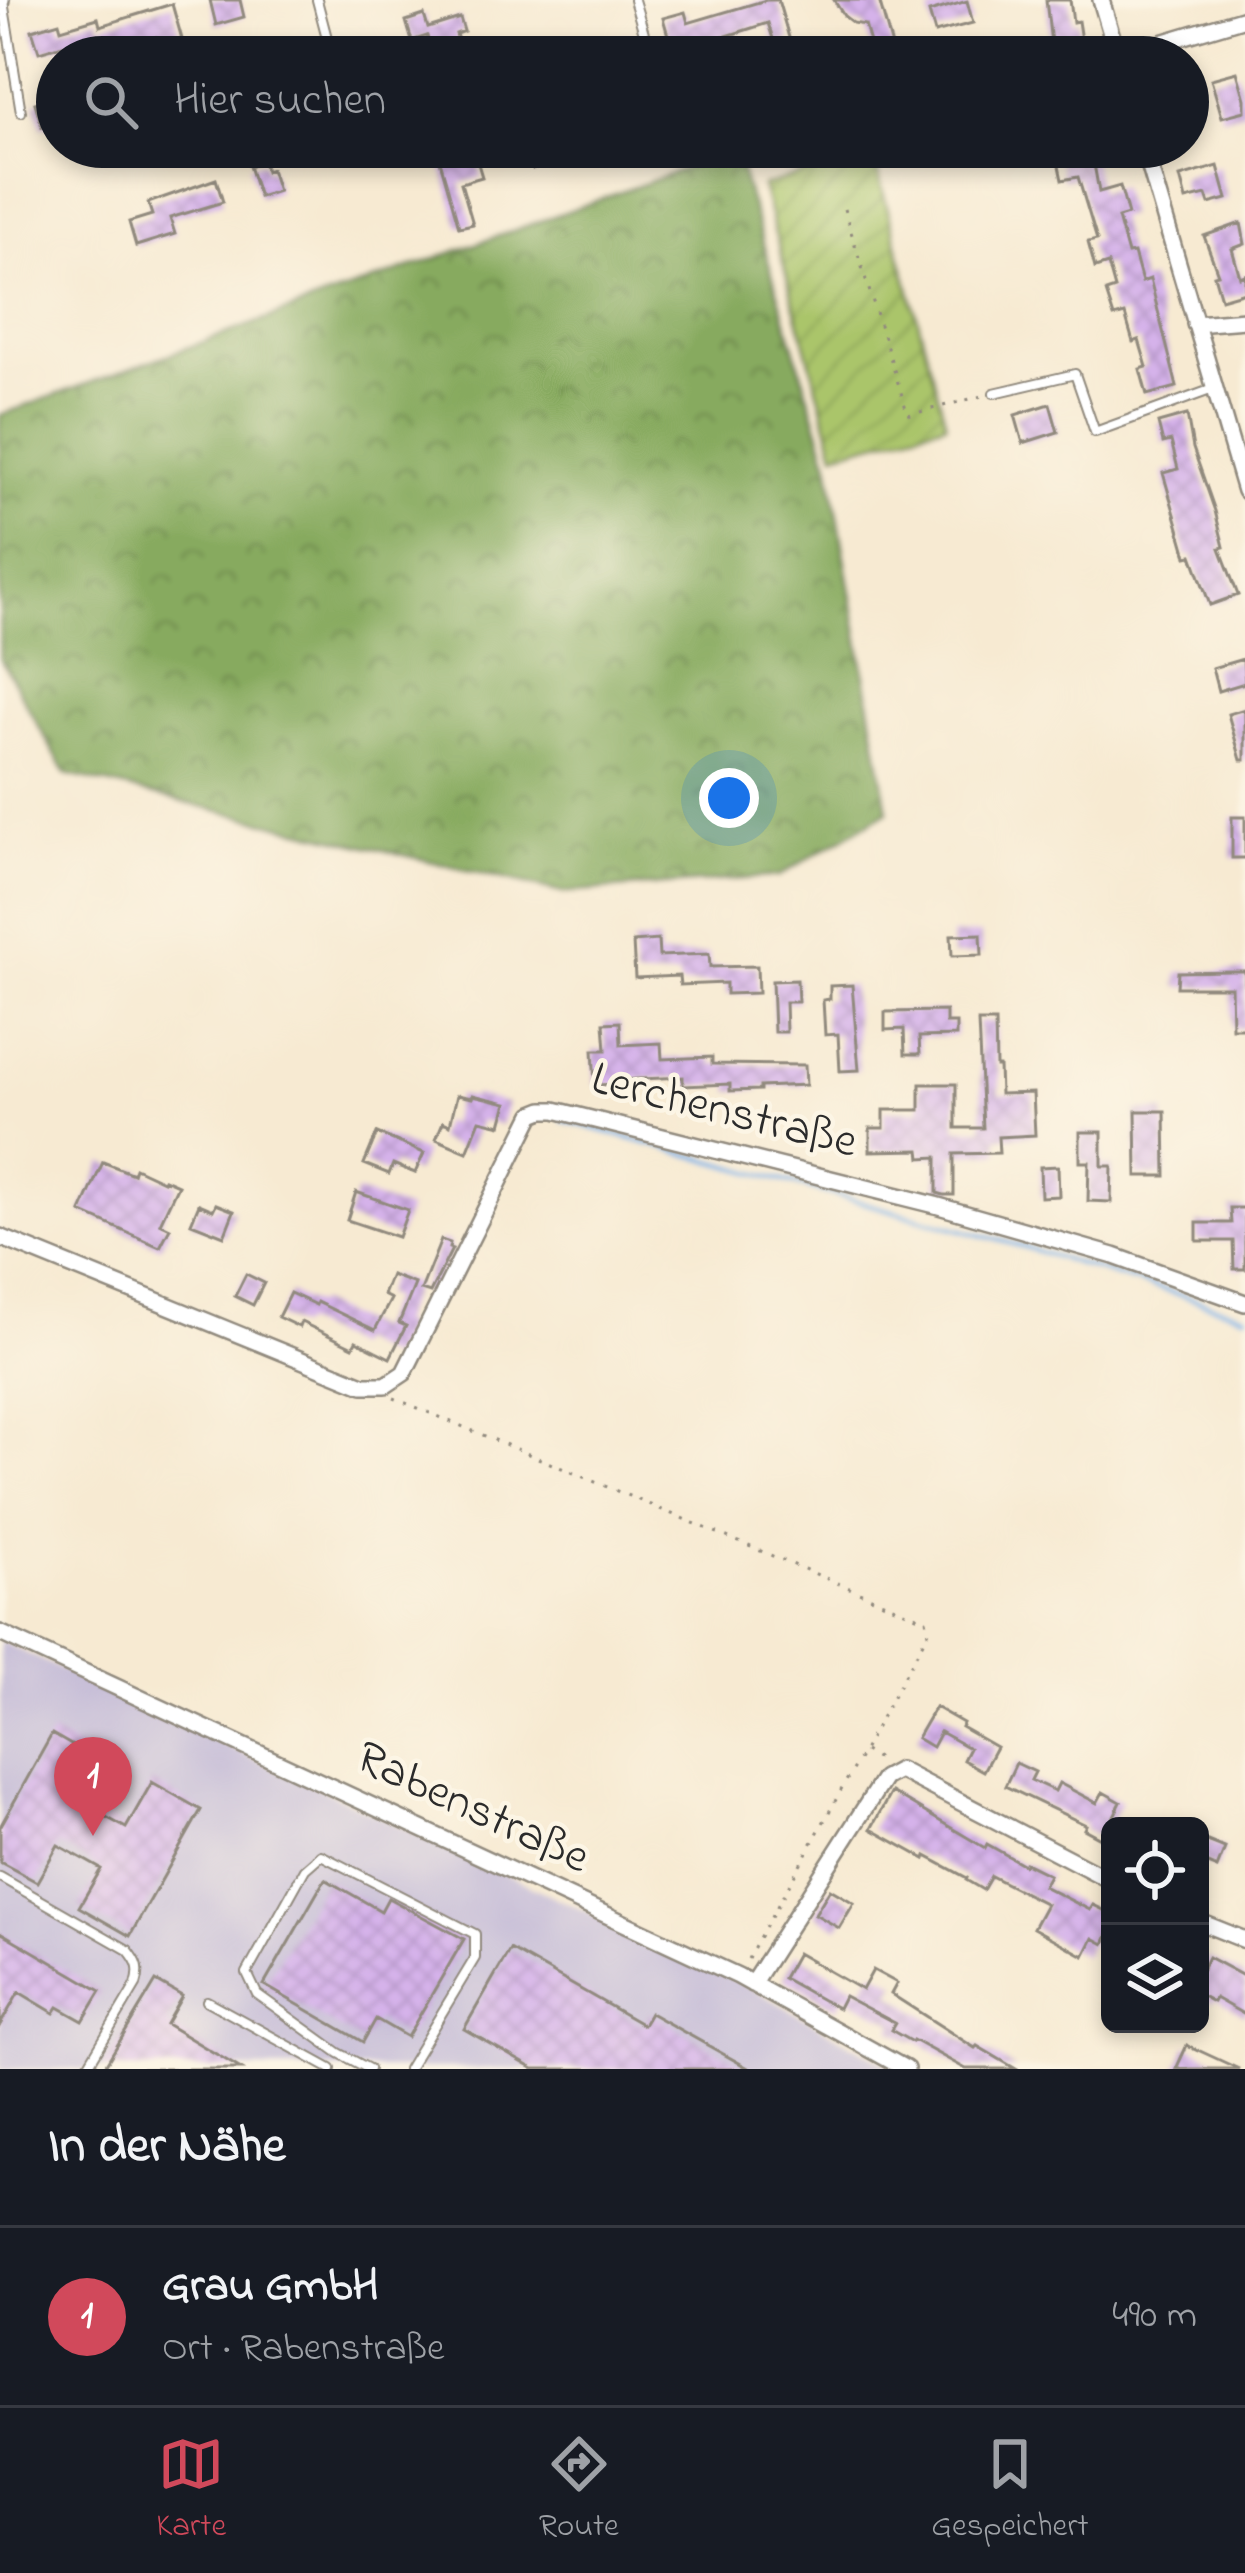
<!DOCTYPE html>
<html lang="de">
<head>
<meta charset="utf-8">
<style>
	body { margin:0; font-family:"Indie Flower",sans-serif; background:#20242c; color:#f1f3f6 }
	.controls { position:absolute; right:36px; bottom:36px; display:grid; overflow:hidden; border-radius:18px; box-shadow:0 6px 18px #0003 }
	.controls button { width:108px; height:108px; display:grid; place-items:center; padding:0; border:0; border-bottom:3px solid #363941; background:#171b24; color:#f1f3f6; font:60px sans-serif }
	.you { position:absolute; left:729px; top:798px; width:42px; height:42px; margin:-30px; border:9px solid #fff; border-radius:50%; background:#1a73e8; box-shadow:0 0 0 18px #1a73e833 }
	.badge { display:grid; place-items:center; width:78px; height:78px; border-radius:50%; background:#d1495b; color:#fff; font-size:39px; font-weight:700 }
	.pin { position:absolute; translate:-50% -99px; filter:drop-shadow(0 3px 6px #0008) }
	.pin::after { content:''; position:absolute; top:63px; width:42px; height:36px; background:inherit; clip-path:polygon(0 0,100% 0,50% 100%) }
	.list { margin:0; padding:0; list-style:none }
	h2 { display:flex; justify-content:space-between; align-items:center; height:156px; margin:0; padding:0 48px; font-size:51px }
	h2 small { font-size:39px; font-weight:400; color:#9ea1a6 }
	.list li { display:grid; grid-template-columns:78px 1fr auto; gap:36px; align-items:center; box-sizing:border-box; height:180px; padding:0 48px; border-top:3px solid #363941 }
	.list b { display:block; font-size:45px; white-space:nowrap }
	.list p { margin:0; font-size:39px; white-space:nowrap; color:#9ea1a6 }
	.list em { font-size:39px; font-style:normal; color:#9ea1a6 }
	.icon { flex:none; width:66px; height:66px; fill:none; stroke:currentColor; stroke-width:2; stroke-linecap:round; stroke-linejoin:round }
	.map { position:relative; flex:none; width:1245px; height:2069px; overflow:hidden }
	.search { position:absolute; background:#171b24; box-shadow:0 6px 18px #0003; left:36px; right:36px; top:36px; height:132px; display:flex; align-items:center; gap:30px; box-sizing:border-box; padding:0 42px; border-radius:66px; color:#9ea1a6; font-size:45px }
	.sheet { height:336px; background:#171b24 }
	nav { display:flex; justify-content:space-around; align-items:center; box-sizing:border-box; height:168px; border-top:3px solid #363941; background:#171b24; font-size:33px; color:#9ea1a6 }
	nav a { display:grid; justify-items:center; gap:6px }
	nav .on { color:#d1495b }
	.map>svg:first-child { display:block }
</style>
</head>
<body>
<div class="map">
<svg width="1245" height="2069" viewBox="0 0 1245 2069">
	<defs>
		<pattern id="forest-crowns" width="20" height="18" patternUnits="userSpaceOnUse" patternTransform="scale(3)"><rect width="20" height="18" fill="#87aa5f"/><path d="M2 6a3 3 0 1 1 6 0M12 15a3 3 0 1 1 6 0" fill="none" stroke="#6f8b4f"/></pattern>
		<pattern id="garden-furrows" width="10" height="10" patternUnits="userSpaceOnUse" patternTransform="scale(3)"><rect width="10" height="10" fill="#aac56b"/><path d="M-1 1l2-2M0 10L10 0M9 11l2-2" fill="none" stroke="#92a95d"/></pattern>
		<pattern id="building-cross-hatch" width="8" height="8" patternUnits="userSpaceOnUse" patternTransform="scale(3)"><rect width="8" height="8" fill="#d5b2ea"/><path d="M0 0l8 8M0 8l8-8" fill="none" stroke="#b799c9"/></pattern>
	</defs>
	<rect width="100%" height="100%" fill="#fcf5e5"/>
	<filter id="ink" filterUnits="userSpaceOnUse"><feTurbulence type="fractalNoise" baseFrequency=".00833" numOctaves="2"/><feDisplacementMap in="SourceGraphic" scale="24" xChannelSelector="R" yChannelSelector="G"/><feConvolveMatrix kernelMatrix="1 2 1 2 8 2 1 2 1" color-interpolation-filters="sRGB"/></filter>
	<filter id="wash" filterUnits="userSpaceOnUse"><feTurbulence type="fractalNoise" baseFrequency=".004" numOctaves="4" result="noise"/><feDisplacementMap in="SourceGraphic" scale="48" xChannelSelector="R" yChannelSelector="G"/><feGaussianBlur stdDeviation="2.7" result="paint"/><feColorMatrix in="noise" values="0 0 0 0 0 0 0 0 0 0 0 0 0 0 0 0 0 1.4 0 .05"/><feComposite in="paint" operator="in"/></filter>
	<g filter="url(#wash)">
		<rect width="100%" height="100%" fill="#f7ead2"/>
		<path fill="#c8bfd8" d="M0,1641L750,1987L896,2069H0Z"/>
		<path fill="url(#forest-crowns)" stroke="#596a45" stroke-width="3" d="M735,151L829,463L888,811L779,876L563,893L66,774L0,658V415Z"/>
		<path fill="url(#garden-furrows)" stroke="#6a784b" stroke-width="3" d="M873,155L946,423L835,453L762,186Z"/>
		<g fill="none" stroke-linecap="round" stroke-linejoin="round">
			<path stroke="#78b0e7" stroke-width="4.5" d="M563,1120L1027,1248L1245,1315"/>
		</g>
		<g id="blocks">
			<path fill="url(#building-cross-hatch)" d="M210,0H240L244,17L216,25Z
				M766,0H778L790,41L775,45L768,23L673,53L663,18L685,12L688,23Z
				M834,0H879L895,57H874L865,25L853,23L844,16Z
				M1046,0H1070L1073,22L1078,21L1082,47L1052,52Z
				M967,1L973,23L935,33L929,12Z
				M172,4L182,39L159,46L156,37L102,53L103,57H81L76,41L39,52L32,30L59,22L61,29L98,18L100,26Z
				M424,15L428,28L460,18L464,31L456,34L463,57H433L427,36L412,41L406,21Z
				M632,34L638,57H612L607,40Z
				M1237,72L1245,99V111L1222,117L1211,79Z
				M57,96V123L42,127L35,103Z
				M436,147H473L482,177L461,183L473,224L459,227Z
				M526,147H556L560,160L533,169Z
				M1055,147H1091L1099,192L1120,186L1128,215L1118,218L1128,254L1134,253L1142,282L1150,279L1177,387L1147,395L1140,369L1147,367L1139,340L1133,342L1125,314L1114,317L1106,292L1115,289L1108,264L1095,268L1088,242L1097,240L1078,177L1062,180Z
				M263,162L266,171L271,169L278,191L259,197L249,166Z
				M1218,166L1227,199L1209,204L1206,195L1186,200L1180,177Z
				M216,179L223,202L170,218L175,234L136,246L129,222L152,215L148,203Z
				M1241,223L1245,244L1232,249L1240,277L1245,275V292L1221,299L1214,275L1218,274L1204,236Z
				M1050,404L1058,432L1023,443L1015,415Z
				M1187,415L1193,448L1215,511L1224,547L1220,548L1238,595L1210,605L1192,555L1187,556L1163,473L1178,469L1171,441L1163,443L1158,423Z
				M1243,659L1245,683L1218,691L1212,668Z
				M1245,709V760H1241L1228,714Z
				M1232,817H1245V858H1232Z
				M981,934L982,955L952,956L951,935Z
				M658,940L659,956L709,954L710,967L757,966L758,993L726,994V983L680,985L679,976L635,978L633,942Z
				M1231,971H1245V1028H1232L1231,987H1177L1178,972Z
				M797,980L798,1002H785L786,1032H774L772,981Z
				M852,985L859,1070L840,1071L838,1034L825,1035L823,1000L830,999V986Z
				M946,1011V1023H956V1036L919,1037L920,1054H905L904,1029L885,1030V1012Z
				M620,1022L621,1045L661,1043L662,1059L712,1057V1064L805,1065L806,1085L760,1087V1090L730,1091V1084L683,1086V1077L620,1080V1084L595,1085L593,1050H606L604,1023Z
				M978,1022H995L996,1067H999L1000,1094L1033,1093L1035,1135L998,1137L999,1153L954,1154V1195H944L937,1193V1157L921,1158L920,1150L870,1151V1128H884V1110H920V1084H956V1128H983Z
				M457,1095L472,1098L473,1095L507,1103L501,1125L480,1120L467,1152L436,1139L443,1122L450,1125Z
				M1136,1111H1165L1166,1176H1137Z
				M1080,1132H1102V1166H1112L1111,1202L1088,1201L1089,1162H1080Z
				M377,1133L424,1153L415,1173L393,1164L389,1174L364,1164Z
				M103,1162L133,1174L135,1168L163,1181L164,1179L178,1185L160,1223L170,1228L160,1247L81,1212Z
				M1058,1166L1059,1196L1041,1197L1040,1167Z
				M356,1192L408,1210L398,1237L347,1220Z
				M199,1204L213,1210L216,1204L234,1211L224,1236L191,1223Z
				M1230,1208H1245V1269H1234L1233,1241H1197V1223H1231Z
				M441,1240L450,1243L449,1248L452,1249L430,1293L421,1290Z
				M246,1274L264,1283L253,1305L235,1296Z
				M391,1275L415,1284L399,1323L406,1326L390,1358L356,1341L353,1347L301,1322L299,1327L278,1317L290,1293L316,1305L317,1302L375,1330L391,1299L383,1295Z
				M935,1707L963,1723L961,1727L996,1747L983,1771L963,1760L969,1748L940,1732L932,1747L917,1738Z
				M52,1734L101,1762L79,1802L126,1828L152,1782L201,1810L130,1936L79,1907L101,1869L58,1845L37,1882L0,1862V1827Z
				M1016,1763L1035,1772L1031,1780L1055,1791L1059,1783L1097,1803L1103,1792L1121,1802L1110,1824V1843L1084,1829L1086,1825L1005,1786Z
				M891,1792L985,1848L987,1844L1024,1865L1025,1863L1049,1875L1043,1886L1090,1910L1093,1905L1110,1913V1931L1104,1944L1093,1938L1084,1956L1033,1928L1046,1904L991,1876L983,1890L966,1880L967,1878L926,1856L925,1859L871,1829Z
				M1200,1838L1225,1848L1217,1868L1200,1861Z
				M325,1879L381,1911L388,1898L464,1939L407,2037L376,2019L363,2042L264,1985Z
				M830,1889L854,1903L839,1928L815,1914Z
				M0,1932L101,1991L83,2021L58,2007L54,2013L19,1992L0,2025Z
				M510,1949L643,2025L650,2013L750,2069H534L464,2029Z
				M797,1953L862,1990L873,1970L897,1983L891,1994L975,2048L977,2046L1016,2069H966L913,2040L912,2042L891,2030L895,2023L844,1996L838,2008L822,2000L783,1978Z
				M1208,1957L1245,1977V2015L1215,1998L1213,2002L1200,1995V1973Z
				M156,1981L182,1996L166,2024L241,2069H103Z
				M1187,2045L1239,2069H1176Z"/>
		</g>
	</g>
	<g filter="url(#ink)">
		<use href="#blocks" fill-opacity="0" stroke="#918a7e" stroke-width="3"/>
		<g fill="none" stroke-linecap="round" stroke-linejoin="round">
			<g stroke="#918a7e" stroke-width="12">
				<path id="lane" d="M317,0L327,38
					M634,0L650,53
					M3,1L21,112
					M994,393L1075,374L1095,432L1213,389
					M0,1877L128,1950C138,1962 141,1969 136,1985L86,2069
					M207,2001L331,2069
					M369,2069L339,2053L257,1994L247,1973L305,1869L321,1855L475,1934V1958L408,2069"/>
			</g>
			<g stroke="#918a7e" stroke-width="20">
				<path id="street" d="M0,0H1
					M1101,0L1118,57
					M1118,56L1245,18
					M1144,147L1245,491
					M1195,324L1245,320
					M0,1237L363,1385H386L404,1373L533,1114L543,1110H555L935,1205L1114,1256L1245,1303
					M0,1633L738,1976L906,2069
					M1200,1922L1245,1940
					M752,1984L884,1778L899,1770L1110,1880"/>
			</g>
			<path stroke="#918a7e" stroke-width="3" stroke-dasharray="3 9" stroke-linecap="butt" d="M844,209L908,415L982,396
				M394,1398L926,1620L929,1631L748,1959
				M864,1751L882,1761"/>
			<use href="#lane" stroke="#fff" stroke-width="8"/>
			<use href="#street" stroke="#fff" stroke-width="15"/>
		</g>
	</g>
	<g text-anchor="middle" dominant-baseline="central" stroke-width="9" stroke-linejoin="round" paint-order="stroke">
		<g font-size="48" fill="#2b2b2b" stroke="#fcf5e5">
			<text transform="translate(724 1112) rotate(14)">Lerchenstraße</text>
			<text transform="translate(472 1809) rotate(25)">Rabenstraße</text>
		</g>
	</g>
</svg>
<div class="controls">
<button><svg class="icon" aria-label="locate" viewBox="0 0 24 24"><circle cx="12" cy="12" r="6"/><path d="M12 2v4M12 18v4M2 12h4M18 12h4"/></svg></button>
<button><svg class="icon" aria-label="layers" viewBox="0 0 24 24"><path d="M12 4l9 5-9 5-9-5zM3 14l9 5 9-5"/></svg></button>
</div>
<div class="you"></div>
<div class="pin badge" style="left:93px;top:1836px">1</div>
<div class="search"><svg class="icon" aria-label="search" viewBox="0 0 24 24"><circle cx="10" cy="10" r="6"/><path d="M15 15l6 6"/></svg>Hier suchen</div>
</div>
<section class="sheet">
<h2>In der Nähe<small></small></h2>
<ul class="list">
<li><span class="badge">1</span><div><b>Grau GmbH</b><p>Ort · Rabenstraße</p></div><em>490 m</em></li>
</ul>
</section>
<nav>
<a class="on"><svg class="icon" aria-label="map" viewBox="0 0 24 24"><path d="M3 6l6-2 6 2 6-2v14l-6 2-6-2-6 2zM9 4v14M15 6v14"/></svg>Karte</a>
<a><svg class="icon" aria-label="directions" viewBox="0 0 24 24"><path d="M12 3l9 9-9 9-9-9zM9 14v-3h6M13 9l2 2-2 2"/></svg>Route</a>
<a><svg class="icon" aria-label="saved" viewBox="0 0 24 24"><path d="M7 4h10v16l-5-4-5 4z"/></svg>Gespeichert</a>
</nav>
</body>
</html>
